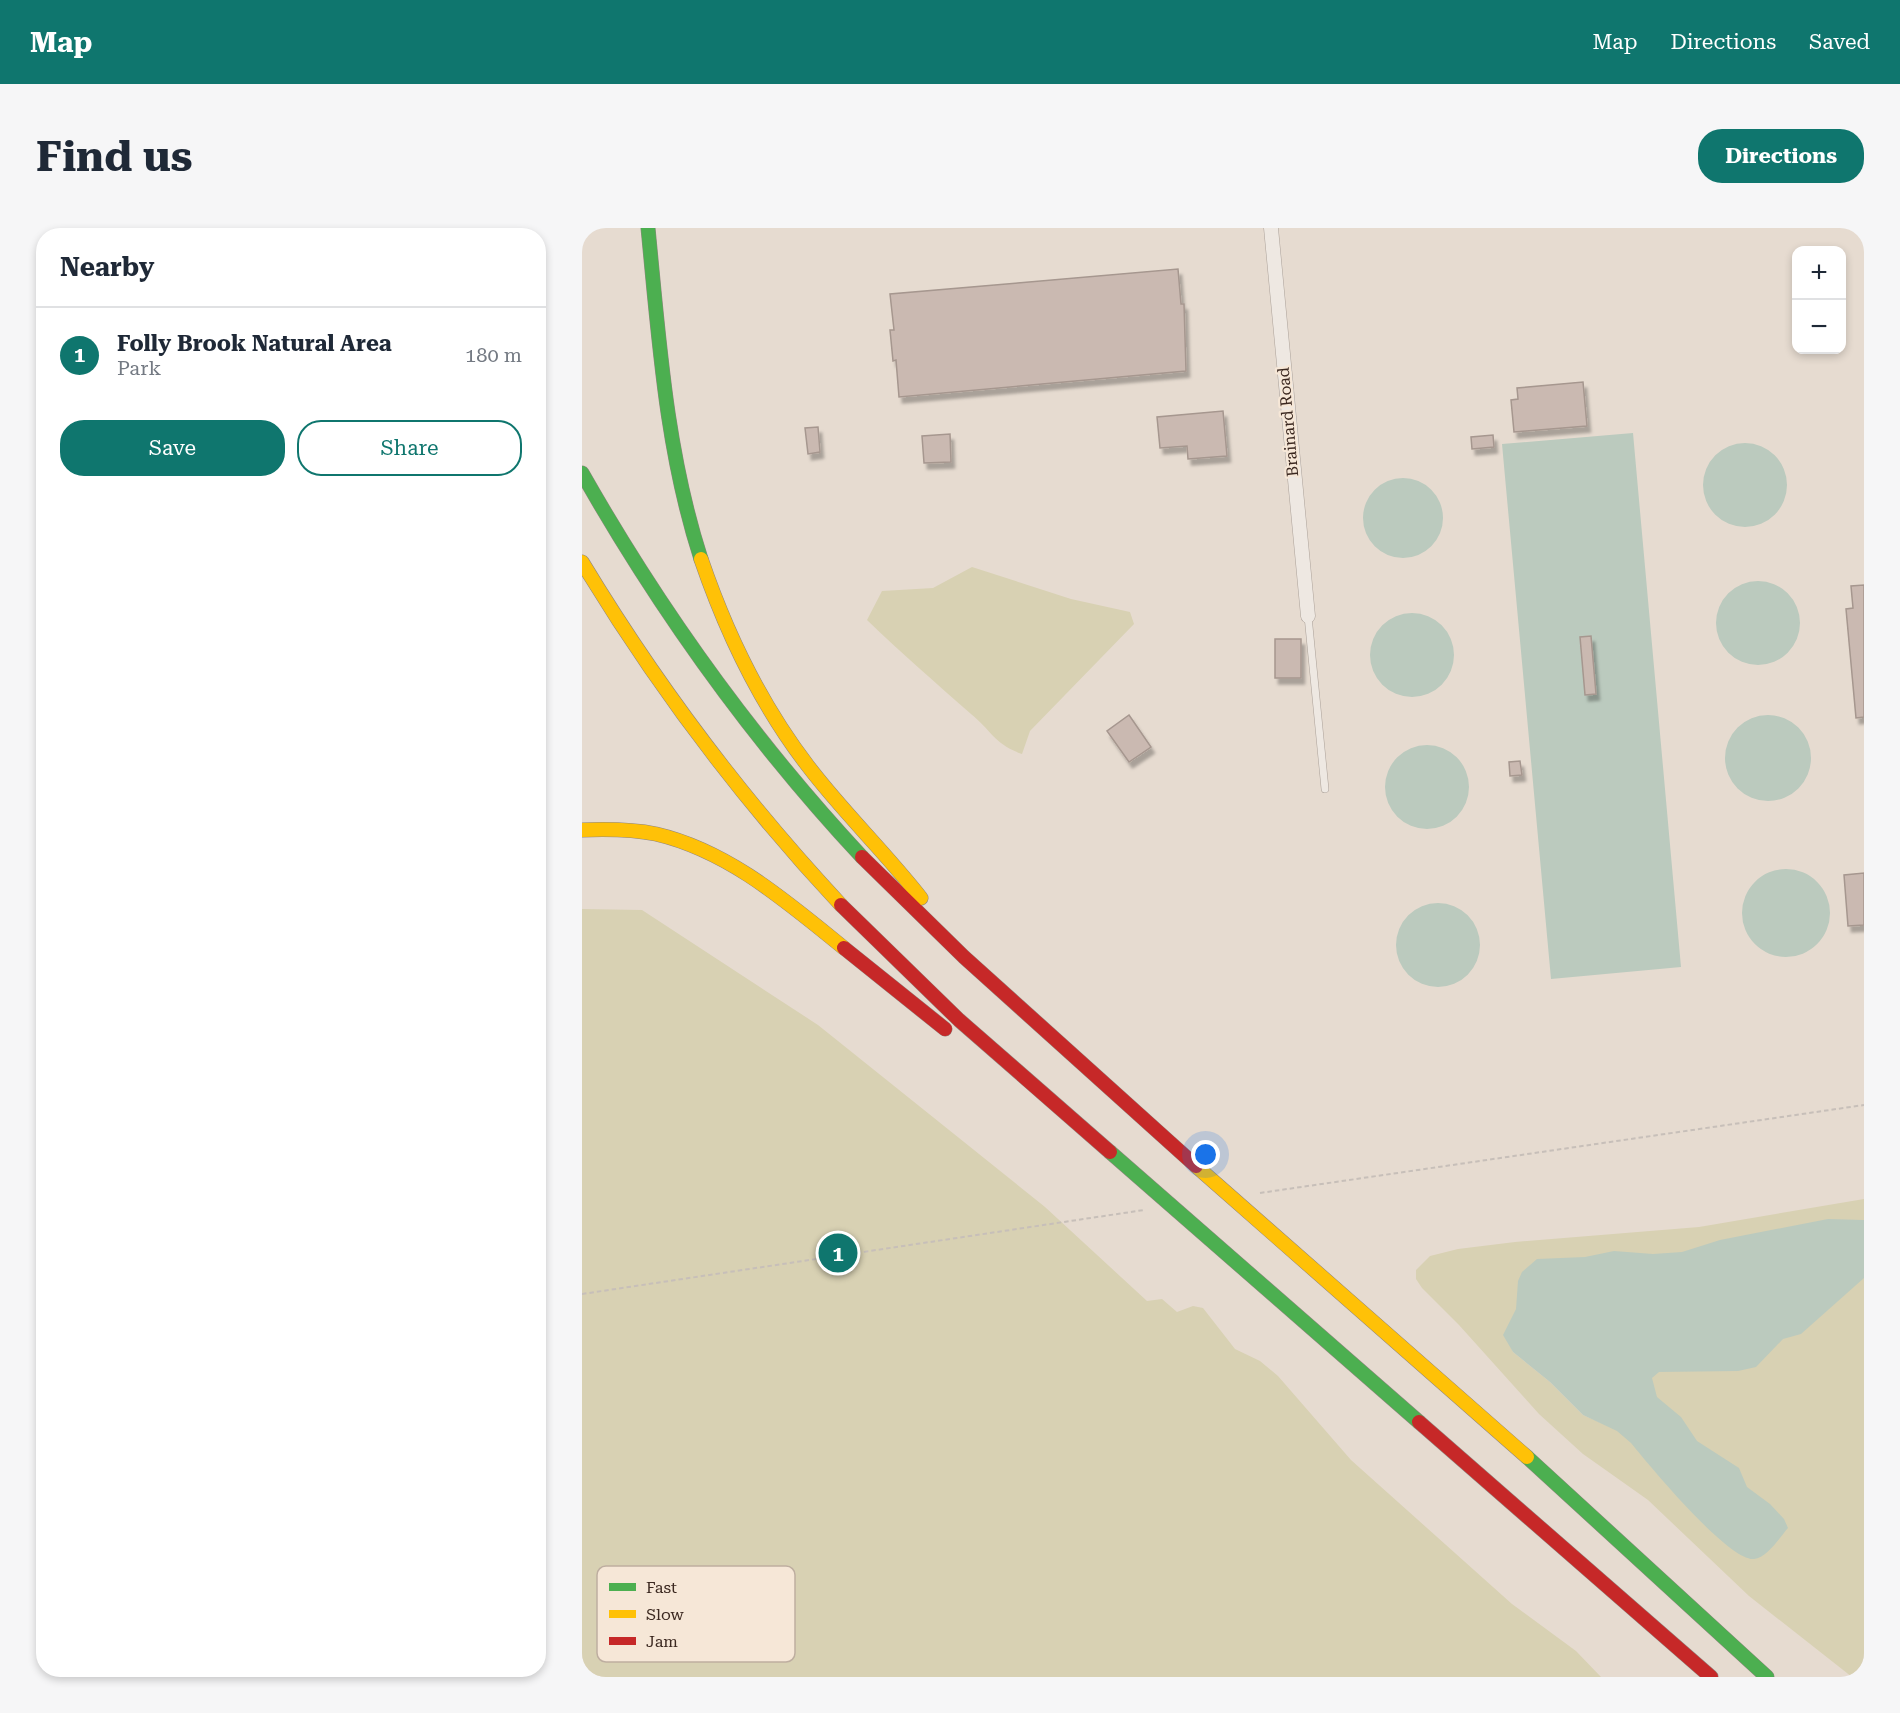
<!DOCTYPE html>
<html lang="en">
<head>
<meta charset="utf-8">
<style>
	body { margin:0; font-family:"Roboto Serif",serif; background:#f6f6f7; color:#1f2937 }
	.controls { position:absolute; right:18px; top:18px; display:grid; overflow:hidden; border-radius:12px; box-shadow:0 3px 9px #0003 }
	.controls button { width:54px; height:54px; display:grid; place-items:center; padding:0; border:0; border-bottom:2px solid #e0e1e3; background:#fff; color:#1f2937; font:30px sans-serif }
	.you { position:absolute; left:624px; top:927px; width:21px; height:21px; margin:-15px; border:4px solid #fff; border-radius:50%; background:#1a73e8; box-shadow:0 0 0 9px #1a73e833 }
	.badge { display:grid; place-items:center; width:39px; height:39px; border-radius:50%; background:#0f766e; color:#fff; font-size:20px; font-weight:700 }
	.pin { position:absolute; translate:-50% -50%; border:3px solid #fff; box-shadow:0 2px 6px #0006 }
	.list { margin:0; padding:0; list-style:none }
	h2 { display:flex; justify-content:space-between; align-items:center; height:78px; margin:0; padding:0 24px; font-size:26px }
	h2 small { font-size:20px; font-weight:400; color:#747a83 }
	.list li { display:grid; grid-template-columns:39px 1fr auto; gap:18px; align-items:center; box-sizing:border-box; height:96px; padding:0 24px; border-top:2px solid #e0e1e3 }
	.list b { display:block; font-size:22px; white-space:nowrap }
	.list p { margin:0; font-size:20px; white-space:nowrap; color:#747a83 }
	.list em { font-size:20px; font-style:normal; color:#747a83 }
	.actions { display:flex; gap:12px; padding:18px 24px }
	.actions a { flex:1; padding:14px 0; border:2px solid #0f766e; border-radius:24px; text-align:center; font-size:21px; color:#0f766e }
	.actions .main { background:#0f766e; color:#fff }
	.map { position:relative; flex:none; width:1282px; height:1449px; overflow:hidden; border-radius:24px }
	header { display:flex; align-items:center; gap:36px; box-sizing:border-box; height:84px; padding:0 30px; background:#0f766e; color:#fff }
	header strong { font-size:28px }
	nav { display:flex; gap:33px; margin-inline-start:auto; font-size:21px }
	.intro { display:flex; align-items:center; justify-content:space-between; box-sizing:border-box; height:144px; padding:0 36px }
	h1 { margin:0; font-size:42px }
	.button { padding:15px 27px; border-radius:24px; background:#0f766e; color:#fff; font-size:21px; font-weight:700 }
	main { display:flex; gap:36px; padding:0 36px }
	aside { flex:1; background:#fff; border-radius:24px; box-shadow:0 3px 9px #0003 }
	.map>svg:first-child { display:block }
</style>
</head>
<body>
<header>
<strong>Map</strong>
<nav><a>Map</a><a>Directions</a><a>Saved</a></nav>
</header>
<div class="intro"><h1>Find us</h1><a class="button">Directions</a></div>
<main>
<aside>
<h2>Nearby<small></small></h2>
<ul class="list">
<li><span class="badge">1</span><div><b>Folly Brook Natural Area</b><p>Park</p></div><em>180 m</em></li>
</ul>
<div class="actions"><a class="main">Save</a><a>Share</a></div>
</aside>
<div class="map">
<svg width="1282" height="1449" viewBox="0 0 1282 1449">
	<defs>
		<filter id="shadow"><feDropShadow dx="3.5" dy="6" stdDeviation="1.5" flood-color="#0004"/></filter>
	</defs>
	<rect width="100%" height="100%" fill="#e6dbd0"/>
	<path fill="#d8d1b3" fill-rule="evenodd" d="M390,339L489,371L548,384L552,396L448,503L440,526C412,516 410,503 389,486C354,455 319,425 285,392L300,363L351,360Z
		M0,681L60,682L236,797L463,979L565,1073L580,1071L595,1084L611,1078L621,1080L653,1121L678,1133L696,1148L769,1232L930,1376L994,1423L1019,1449H0Z
		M1282,971V1449H1270L1167,1368L1066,1272L1001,1226L957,1186L877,1097L840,1060L834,1051V1042L848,1028L876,1021L933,1014L1117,999ZM923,1106L1019,1195L1001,1187L968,1154L931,1124Z"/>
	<path fill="#bbcabe" d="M1051,205L1099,739L969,751L920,216Z
		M1121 257a42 42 0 1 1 84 0a42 42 0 1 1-84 0Z
		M781 290a40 40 0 1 1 80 0a40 40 0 1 1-80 0Z
		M1134 395a42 42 0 1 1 84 0a42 42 0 1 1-84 0Z
		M788 427a42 42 0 1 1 84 0a42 42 0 1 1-84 0Z
		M1143 530a43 43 0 1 1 86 0a43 43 0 1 1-86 0Z
		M803 559a42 42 0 1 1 84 0a42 42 0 1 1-84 0Z
		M1160 685a44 44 0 1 1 88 0a44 44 0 1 1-88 0Z
		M814 717a42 42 0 1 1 84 0a42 42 0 1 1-84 0Z
		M1246,991L1282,992V1050L1219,1106L1201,1111L1174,1139L1156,1143L1077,1144L1070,1150L1075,1169L1099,1189L1115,1213L1157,1240L1165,1259L1188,1276L1202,1291L1206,1300C1198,1309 1185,1330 1172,1331C1147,1334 1067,1237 1049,1215L1035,1203L1001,1187L968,1154L931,1124L921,1107L934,1081L936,1053L940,1044L955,1031L1003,1029L1032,1023L1071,1026L1100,1024L1138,1012Z"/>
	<path fill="#cab9b1" stroke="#a6978f" stroke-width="1.5" filter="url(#shadow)" d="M596,41L599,76H602L604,143L317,169L314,132L311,133L308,102H312L308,66Z
		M1001,154L1005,198L932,204L929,172L936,171L935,160Z
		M641,183L645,228L606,231L605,218L578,220L575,189Z
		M236,199L238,224L226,226L223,200Z
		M368,206L369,234L342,235L340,208Z
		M911,207L912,219L890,221L889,209Z
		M1282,357V489L1274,490L1264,381L1271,380L1269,358Z
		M1009,408L1014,466L1003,467L998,409Z
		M693,411H719V450H693Z
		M547,487L569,519L547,534L525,503Z
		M938,533L940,547L928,548L927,534Z
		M1282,645V697L1266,698L1262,647Z"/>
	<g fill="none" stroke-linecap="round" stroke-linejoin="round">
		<g stroke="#aba199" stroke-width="8">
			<path id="lane" d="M726,388L743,561"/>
		</g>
		<g stroke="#aba199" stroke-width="15">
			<path id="street" d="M689,0L726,388"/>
		</g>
		<g stroke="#918780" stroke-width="15">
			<path id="fast" d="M66,0C77,112 84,223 119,331
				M0,245C79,384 171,512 280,629
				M528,924L837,1194
				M945,1229L1185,1449"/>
		</g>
		<g stroke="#918780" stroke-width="15">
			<path id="slow" d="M119,331C144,404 179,477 226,538C261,584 303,624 339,670
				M0,334C75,458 160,571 259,677
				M0,602C25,601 49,601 74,606C147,623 205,674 262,720
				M614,938L945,1229"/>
		</g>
		<g stroke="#918780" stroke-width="15">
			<path id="jam" d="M280,629L382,729L614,938
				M259,677L377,792L528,924
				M262,720L363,801
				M837,1194L1129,1449"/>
		</g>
		<path stroke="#c7bfb9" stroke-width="2" stroke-dasharray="4.5 3" stroke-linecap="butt" d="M678,965L1282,877
			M0,1066L562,982"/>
		<use href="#lane" stroke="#eee8e2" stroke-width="7"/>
		<use href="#street" stroke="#eee8e2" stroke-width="14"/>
		<use href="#fast" stroke="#4caf50" stroke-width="14"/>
		<use href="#slow" stroke="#ffc107" stroke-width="14"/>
		<use href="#jam" stroke="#c62828" stroke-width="14"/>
	</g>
	<g text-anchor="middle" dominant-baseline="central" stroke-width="4.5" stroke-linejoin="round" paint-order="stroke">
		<g font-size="16" fill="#3b2820" stroke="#f6e7d7">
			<text transform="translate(706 194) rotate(-95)">Brainard Road</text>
		</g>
	</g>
	<rect x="15" y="1338" width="198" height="96" rx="9" fill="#f6e7d7" stroke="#beaea0" stroke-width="1.5"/>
	<rect x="27" y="1355" width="27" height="8" fill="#4caf50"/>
	<rect x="27" y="1382" width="27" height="8" fill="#ffc107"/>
	<rect x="27" y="1409" width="27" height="8" fill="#c62828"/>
	<g font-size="16" fill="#3b2820">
		<text x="64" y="1365">Fast</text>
		<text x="64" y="1392">Slow</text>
		<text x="64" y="1419">Jam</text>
	</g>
</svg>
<div class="controls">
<button>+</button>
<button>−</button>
</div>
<div class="you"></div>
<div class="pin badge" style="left:256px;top:1025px">1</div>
</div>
</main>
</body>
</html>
